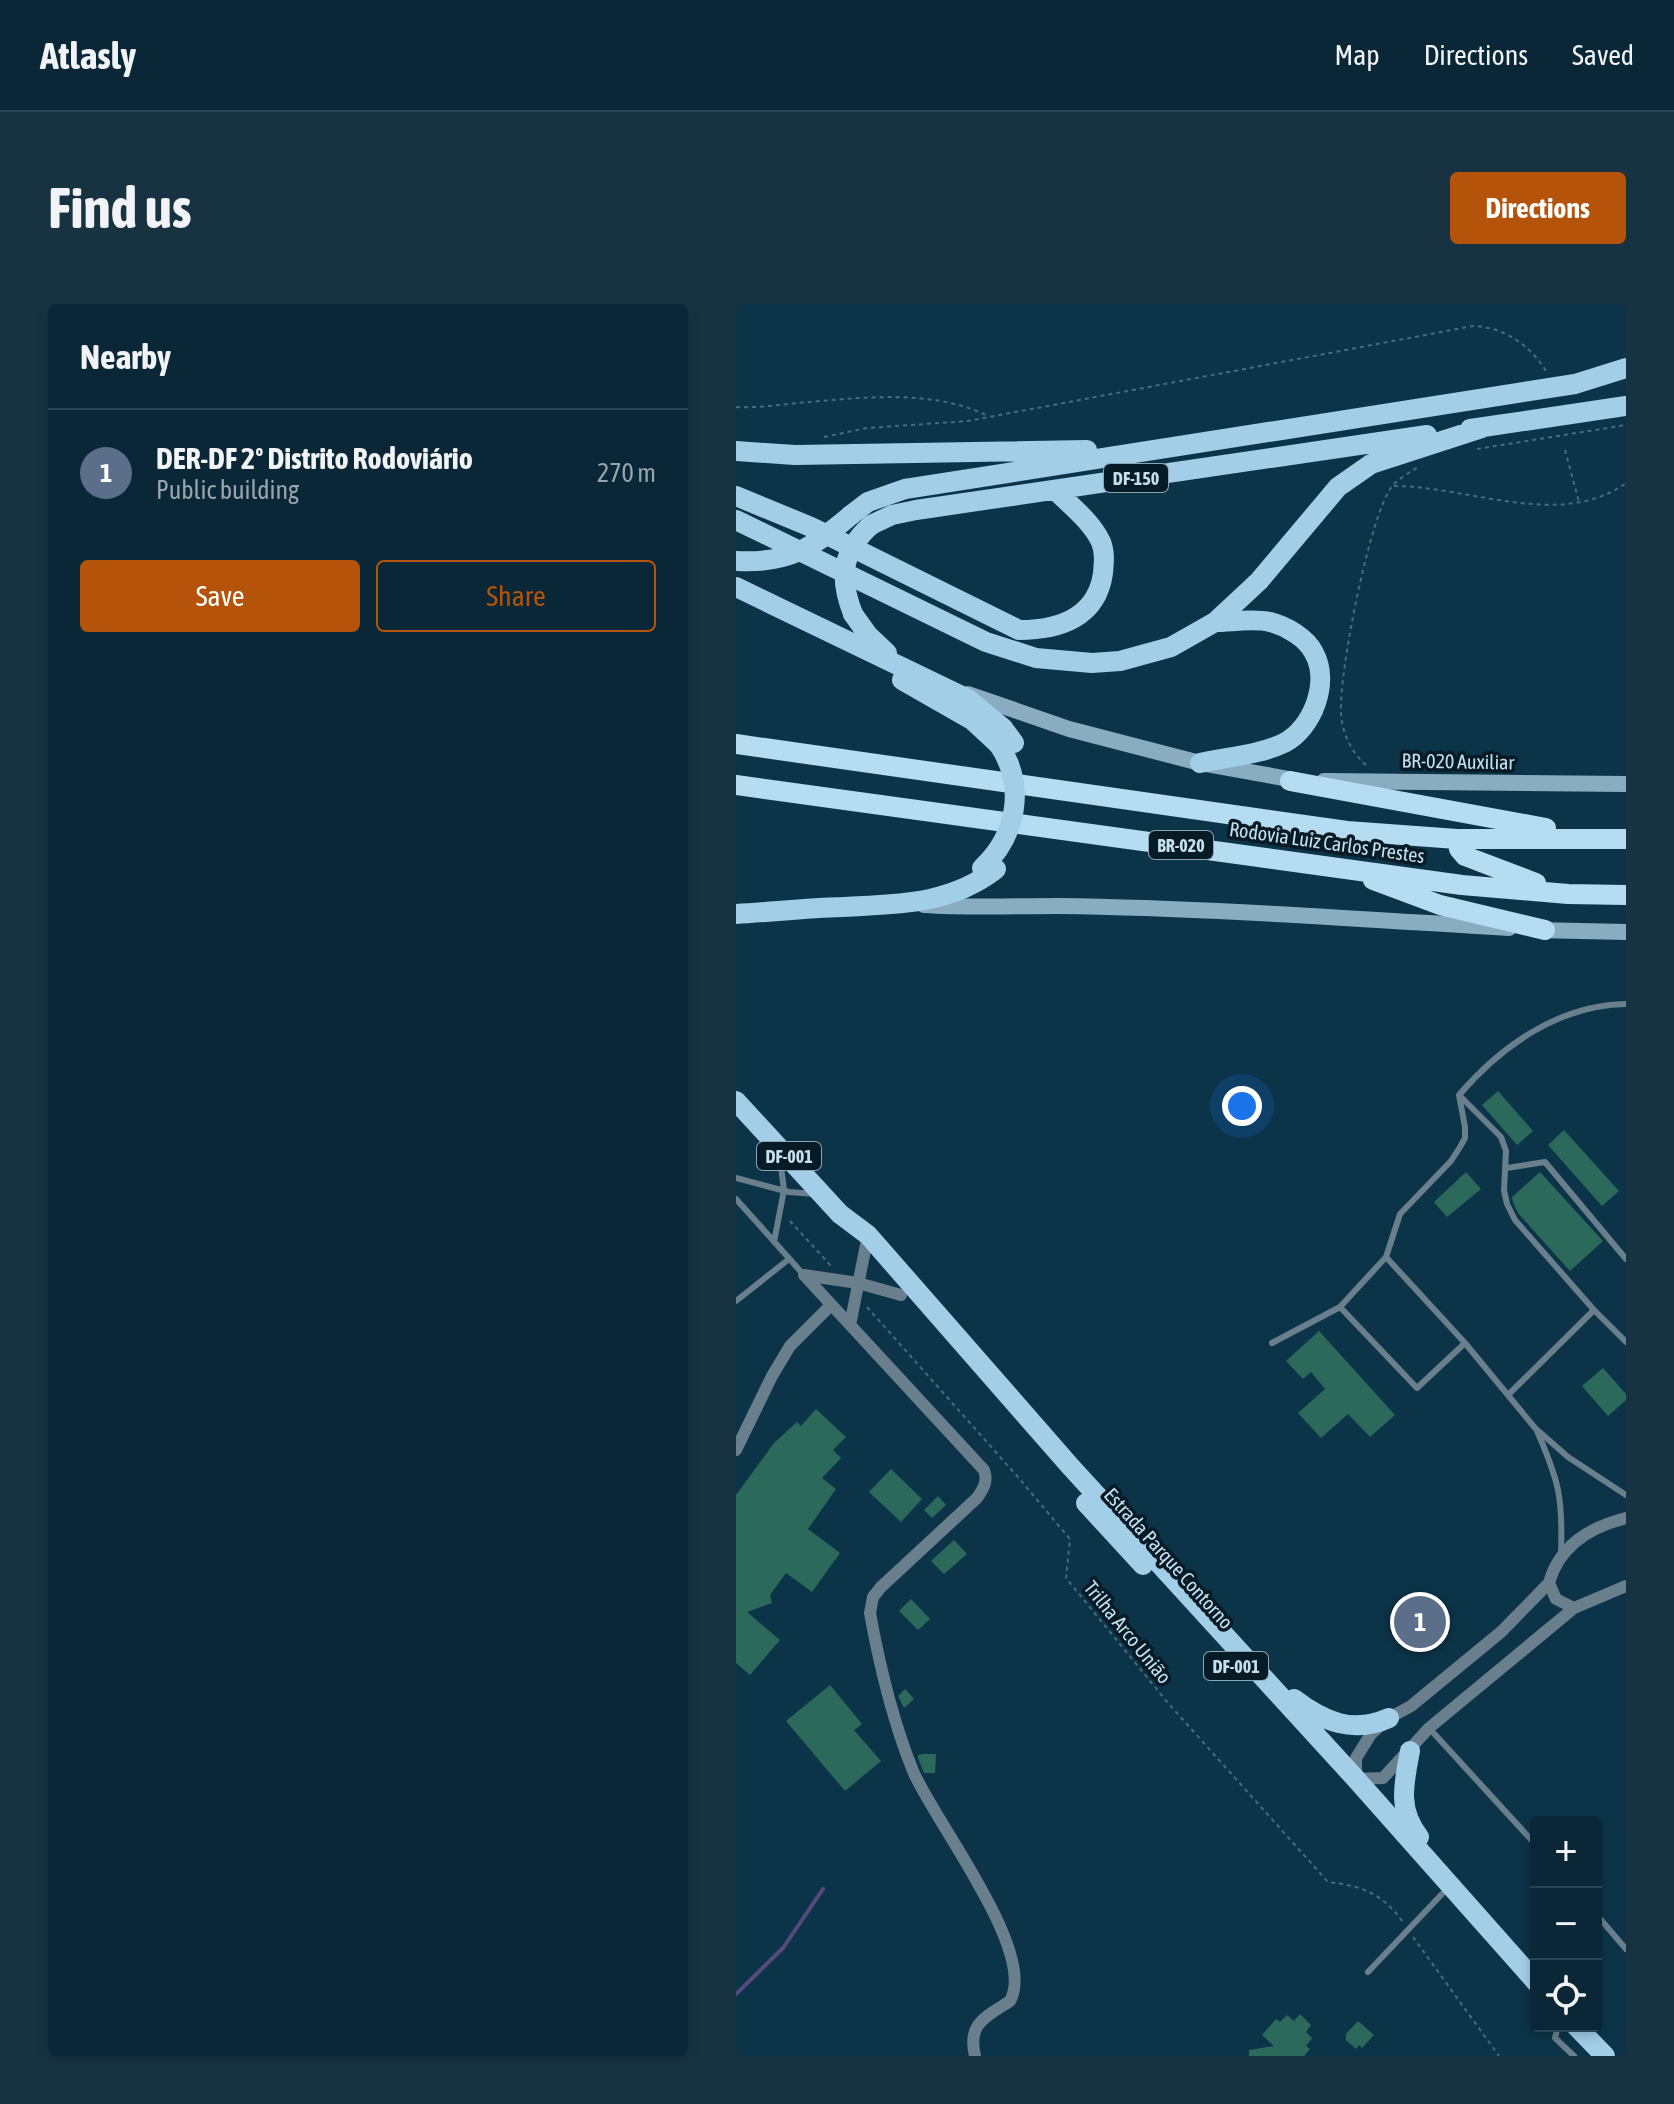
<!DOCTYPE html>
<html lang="en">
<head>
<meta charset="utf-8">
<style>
	body { margin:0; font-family:"Asap Condensed",sans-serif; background:#173342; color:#f1f3f6 }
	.controls { position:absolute; right:24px; bottom:24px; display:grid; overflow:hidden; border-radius:8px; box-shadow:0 4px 12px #0003 }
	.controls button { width:72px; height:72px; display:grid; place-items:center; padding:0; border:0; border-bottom:2px solid #294451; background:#092736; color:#f1f3f6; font:40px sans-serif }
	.you { position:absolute; left:506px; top:802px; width:28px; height:28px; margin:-20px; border:6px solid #fff; border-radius:50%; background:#1a73e8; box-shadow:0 0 0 12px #1a73e833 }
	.badge { display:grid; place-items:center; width:52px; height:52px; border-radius:50%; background:#b45309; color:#fff; font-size:26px; font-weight:700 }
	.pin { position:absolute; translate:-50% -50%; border:4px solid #fff; box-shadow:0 2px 8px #0006 }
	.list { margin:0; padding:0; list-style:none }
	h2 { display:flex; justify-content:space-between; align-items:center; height:104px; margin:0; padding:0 32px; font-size:34px }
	h2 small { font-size:26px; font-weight:400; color:#99a5ad }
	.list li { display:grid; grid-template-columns:52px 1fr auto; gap:24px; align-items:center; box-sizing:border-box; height:128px; padding:0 32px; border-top:2px solid #294451 }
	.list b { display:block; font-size:30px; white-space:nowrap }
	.list p { margin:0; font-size:26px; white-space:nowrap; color:#99a5ad }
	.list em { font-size:26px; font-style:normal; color:#99a5ad }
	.actions { display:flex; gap:16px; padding:24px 32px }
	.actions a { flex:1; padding:18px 0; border:2px solid #b45309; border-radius:8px; text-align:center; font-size:28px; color:#b45309 }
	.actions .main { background:#b45309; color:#fff }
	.icon { flex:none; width:44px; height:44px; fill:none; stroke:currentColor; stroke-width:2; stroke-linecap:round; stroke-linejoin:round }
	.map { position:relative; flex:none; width:890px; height:1752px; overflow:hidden; border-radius:8px }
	header { display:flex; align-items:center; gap:48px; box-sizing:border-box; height:112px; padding:0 40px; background:#092736; border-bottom:2px solid #294451 }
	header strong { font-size:38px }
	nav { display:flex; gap:44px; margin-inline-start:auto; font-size:28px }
	.intro { display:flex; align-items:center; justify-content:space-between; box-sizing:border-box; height:192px; padding:0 48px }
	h1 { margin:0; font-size:56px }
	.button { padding:20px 36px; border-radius:8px; background:#b45309; color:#fff; font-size:28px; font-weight:700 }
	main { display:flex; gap:48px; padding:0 48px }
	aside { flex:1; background:#092736; border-radius:8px; box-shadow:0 4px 12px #0003 }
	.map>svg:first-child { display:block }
</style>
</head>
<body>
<header>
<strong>Atlasly</strong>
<nav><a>Map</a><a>Directions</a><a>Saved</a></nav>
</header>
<div class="intro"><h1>Find us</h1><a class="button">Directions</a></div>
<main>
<aside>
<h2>Nearby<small></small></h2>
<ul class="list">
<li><span class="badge" style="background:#5c6f8a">1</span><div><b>DER-DF 2º Distrito Rodoviário</b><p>Public building</p></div><em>270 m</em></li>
</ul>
<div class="actions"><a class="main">Save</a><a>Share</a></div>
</aside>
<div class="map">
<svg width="890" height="1752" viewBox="0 0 890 1752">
	<rect width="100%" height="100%" fill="#0c3448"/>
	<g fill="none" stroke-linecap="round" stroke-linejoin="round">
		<path stroke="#544b7c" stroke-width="4" d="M0,1690L47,1644L87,1585"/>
	</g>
	<path fill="#2b6a5a" d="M762,787L797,827L781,841L746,801Z
		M828,826L883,887L866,902L812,841Z
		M730,868L745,885L711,913L698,898Z
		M804,868L867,937L834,967L782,909L777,898L776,893Z
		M583,1027L659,1111L634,1133L612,1110L585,1134L562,1109L589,1085L575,1068L567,1075L550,1057Z
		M867,1064L890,1090V1096L872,1112L846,1082Z
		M80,1105L110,1133L97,1146L105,1154L86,1174L100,1185L72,1225L104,1249L76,1288L50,1269L34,1291L36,1299L11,1308L44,1336L14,1371L0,1359V1191L38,1139L61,1118L65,1122Z
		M155,1165L186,1195L165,1218L133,1188Z
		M202,1192L210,1201L196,1214L188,1206Z
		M218,1236L231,1250L208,1270L195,1257Z
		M175,1295L194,1315L182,1326L163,1307Z
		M94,1381L126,1420L118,1426L145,1457L109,1487L50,1417Z
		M169,1385L178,1395L168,1404L162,1392Z
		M186,1450H200L199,1469H188L182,1454V1451Z
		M564,1710L575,1721L570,1728L576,1734L570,1742L574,1745L568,1752H513V1746L538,1742L526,1731L540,1715L544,1718L551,1711L558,1717Z
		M622,1717L638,1731L626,1744L623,1741L620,1745L610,1736V1730Z"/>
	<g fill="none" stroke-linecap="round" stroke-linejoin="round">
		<path stroke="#486c7e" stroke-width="2" stroke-dasharray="4 4" stroke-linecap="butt" d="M0,103C21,104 41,101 62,99C123,94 195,84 252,112
			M88,133L131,124L232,117L737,22C768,23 794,41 810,67
			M741,145L890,121
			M829,146L843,198
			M658,182C732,182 825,226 890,179
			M630,461C615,448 605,427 605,407C603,369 634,208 657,181C664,174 674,168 682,163
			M54,917L95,962
			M131,1003L281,1172L334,1235L330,1274L432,1399L592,1578C626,1582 646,1589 667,1618
			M677,1633L763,1752"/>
		<path stroke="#6a7f8c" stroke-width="6" d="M723,791L765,833L770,847L768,886L771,900L779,916L858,1006L772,1091
			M771,864L809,858L890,955
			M0,874L53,888L79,890
			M0,895L67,970
			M38,938L48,886L44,855
			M650,953L729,1039L799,1124L832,1153L890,1191
			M0,997L53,955
			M604,1003L681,1084L729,1039
			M858,1006L890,1038
			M536,1039L604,1003L650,953L664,910L715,857L724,843L729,834V823L723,791C765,742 823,701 890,700
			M801,1127C823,1177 827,1194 825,1250
			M693,1424L800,1541
			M860,1610L890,1645
			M632,1668L706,1590
			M822,1722L819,1734L838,1752"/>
		<path stroke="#6a7f8c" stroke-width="12" d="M68,971L248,1166C252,1177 248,1184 241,1194L145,1283L137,1293L134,1309C143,1359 158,1420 177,1467C198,1517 302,1648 274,1697C250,1713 231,1719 239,1752
			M68,971L122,979L165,991
			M114,1021L132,931
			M0,1146L36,1072L54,1042L95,1001
			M890,1214C854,1223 823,1242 813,1279L820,1295L838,1304L890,1282
			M813,1279L765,1328L675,1402L653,1414L635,1430L620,1454V1475L647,1474L693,1424L838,1304"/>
		<path stroke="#8aacc0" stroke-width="16" d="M232,390L333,425L464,459L564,477
			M588,477L890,480
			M188,601C233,604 277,602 322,602C472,604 623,615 773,624
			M800,626L890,628"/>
		<path stroke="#a2cee8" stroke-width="20" d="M734,125L890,102
			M0,147L59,151L351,146
			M0,192L75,223L283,326C323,326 361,314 367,269C368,258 369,248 365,238C355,217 335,202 319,186
			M115,211L132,198L169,185L839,80L890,64
			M0,216L250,338L300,354L356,359L384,357L435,343L479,318L523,277L602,183L635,160L746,124
			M135,221L156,211L180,206L691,131
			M0,283L232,395L267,424L278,439
			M117,310L132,331L151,349
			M166,376L236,416L263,441
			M464,459C490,453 523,451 548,439C577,424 594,378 578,349C571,334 550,322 534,318C518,314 495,318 479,318
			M0,610C35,608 71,604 106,603C161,600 214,601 260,565
			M0,797L104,910L132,931L334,1162L620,1475L800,1678
			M350,1199L407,1261
			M558,1395C588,1418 617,1430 653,1414
			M674,1447C668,1479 661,1505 683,1533
			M840,1722L869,1752"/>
		<path stroke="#b6dcf2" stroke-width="20" d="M0,440L611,527L721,535H890
			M554,477L810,524
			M0,481L726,581L832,590L890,591
			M721,535L723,545L729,552L800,579
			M637,576L704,601L809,626"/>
		<path stroke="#a2cee8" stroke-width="20" d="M0,257C53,260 76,244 115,211
			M117,310C103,274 105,248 135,221
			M246,564C281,531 290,482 263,441"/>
	</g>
	<g text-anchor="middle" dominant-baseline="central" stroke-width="7" stroke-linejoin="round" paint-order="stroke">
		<g fill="#061b26" stroke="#8ca5b3" stroke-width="2">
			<rect x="368" y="160" width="64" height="28" rx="6"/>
			<rect x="413" y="527" width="64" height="28" rx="6"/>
			<rect x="21" y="838" width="64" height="28" rx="6"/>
			<rect x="468" y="1348" width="64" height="28" rx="6"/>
		</g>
		<g font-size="18" font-weight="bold" fill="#c6e0ef">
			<text x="400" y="174">DF-150</text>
			<text x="445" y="541">BR-020</text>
			<text x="53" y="852">DF-001</text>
			<text x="500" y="1362">DF-001</text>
		</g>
		<g font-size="20" fill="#c6e0ef" stroke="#061b26">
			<text transform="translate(722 457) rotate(1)">BR-020 Auxiliar</text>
			<text transform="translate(591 538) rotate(8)">Rodovia Luiz Carlos Prestes</text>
			<text transform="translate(433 1254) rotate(48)">Estrada Parque Contorno</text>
			<text transform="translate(392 1328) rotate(51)">Trilha Arco União</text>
		</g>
	</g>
</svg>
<div class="controls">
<button>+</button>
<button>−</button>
<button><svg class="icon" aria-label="locate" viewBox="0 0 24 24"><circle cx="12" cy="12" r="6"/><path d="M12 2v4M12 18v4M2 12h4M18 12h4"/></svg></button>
</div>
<div class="you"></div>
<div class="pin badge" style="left:684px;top:1318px;background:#5c6f8a">1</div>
</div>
</main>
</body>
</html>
